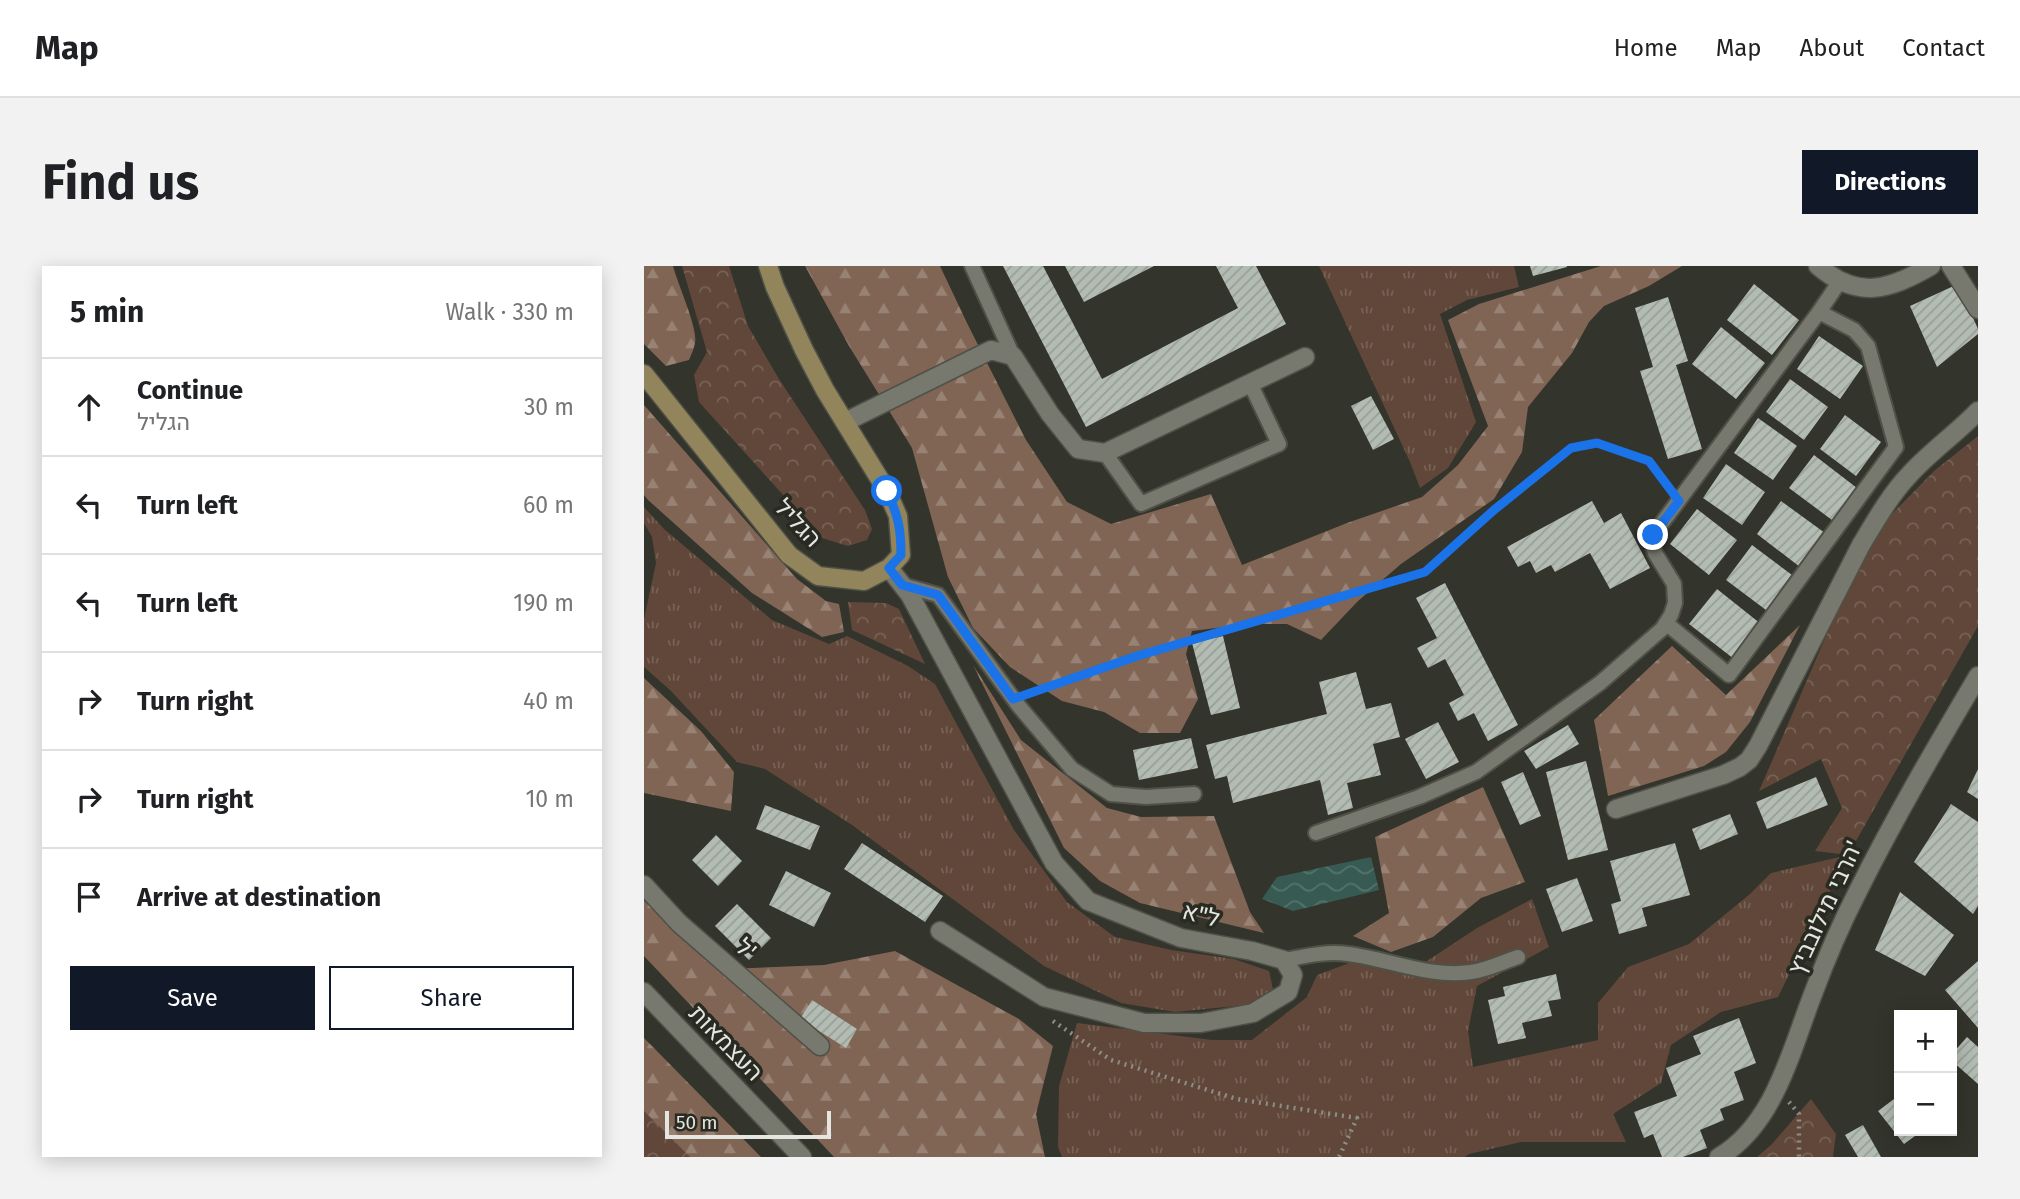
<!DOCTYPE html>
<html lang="en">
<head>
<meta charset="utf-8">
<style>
	body { margin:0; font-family:"Fira Sans",Heebo,sans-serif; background:#f2f2f2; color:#202124 }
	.controls { position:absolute; right:21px; bottom:21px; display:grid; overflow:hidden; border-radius:0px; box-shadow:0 4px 18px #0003 }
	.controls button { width:63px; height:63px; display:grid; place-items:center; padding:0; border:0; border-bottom:2px solid #e0e0e0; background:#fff; color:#202124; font:35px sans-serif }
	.scale { position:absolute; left:21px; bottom:18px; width:166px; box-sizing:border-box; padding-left:7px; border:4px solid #e5e6e0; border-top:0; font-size:19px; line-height:24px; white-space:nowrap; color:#e5e6e0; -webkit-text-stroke:5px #292a21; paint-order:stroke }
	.stop { position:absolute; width:21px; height:21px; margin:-16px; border:5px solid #1a73e8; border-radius:50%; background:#fff }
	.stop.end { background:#1a73e8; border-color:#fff; box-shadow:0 2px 7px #0008 }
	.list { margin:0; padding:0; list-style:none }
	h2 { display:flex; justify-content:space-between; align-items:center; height:91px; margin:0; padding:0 28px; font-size:30px }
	h2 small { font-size:23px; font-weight:400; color:#757577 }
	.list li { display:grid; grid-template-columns:46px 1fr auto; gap:21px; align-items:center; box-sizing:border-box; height:98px; padding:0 28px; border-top:2px solid #e0e0e0 }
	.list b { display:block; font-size:26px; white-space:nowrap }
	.list p { margin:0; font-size:23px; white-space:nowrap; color:#757577 }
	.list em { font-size:23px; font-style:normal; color:#757577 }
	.actions { display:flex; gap:14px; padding:21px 28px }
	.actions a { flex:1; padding:16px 0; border:2px solid #111827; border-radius:0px; text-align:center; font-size:24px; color:#111827 }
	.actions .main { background:#111827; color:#fff }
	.icon { flex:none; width:38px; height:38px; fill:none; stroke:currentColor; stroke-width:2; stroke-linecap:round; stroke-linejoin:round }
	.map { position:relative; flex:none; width:1334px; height:891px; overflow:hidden; border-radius:0px }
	header { display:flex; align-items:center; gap:42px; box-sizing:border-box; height:98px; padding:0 35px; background:#fff; border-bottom:2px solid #e0e0e0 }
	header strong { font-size:33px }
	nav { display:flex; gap:38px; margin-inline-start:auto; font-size:24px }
	.intro { display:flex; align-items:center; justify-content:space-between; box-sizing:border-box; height:168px; padding:0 42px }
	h1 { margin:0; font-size:49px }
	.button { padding:18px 32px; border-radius:0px; background:#111827; color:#fff; font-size:24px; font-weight:700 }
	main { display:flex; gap:42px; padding:0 42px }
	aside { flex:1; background:#fff; border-radius:0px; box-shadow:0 4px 18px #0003 }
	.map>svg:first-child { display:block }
</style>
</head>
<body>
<header>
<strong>Map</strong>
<nav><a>Home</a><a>Map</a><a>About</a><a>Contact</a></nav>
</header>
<div class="intro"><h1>Find us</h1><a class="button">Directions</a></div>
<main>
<aside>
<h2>5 min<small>Walk · 330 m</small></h2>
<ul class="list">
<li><svg class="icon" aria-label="ahead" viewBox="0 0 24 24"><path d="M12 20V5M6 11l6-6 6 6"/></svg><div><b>Continue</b><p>הגליל</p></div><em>30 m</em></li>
<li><svg class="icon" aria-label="left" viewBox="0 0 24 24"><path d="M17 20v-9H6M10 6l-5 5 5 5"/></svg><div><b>Turn left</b></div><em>60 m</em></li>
<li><svg class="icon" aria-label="left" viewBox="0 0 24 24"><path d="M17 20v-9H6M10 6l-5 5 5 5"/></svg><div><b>Turn left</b></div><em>190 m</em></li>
<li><svg class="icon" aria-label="right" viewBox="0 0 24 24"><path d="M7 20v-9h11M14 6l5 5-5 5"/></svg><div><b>Turn right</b></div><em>40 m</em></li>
<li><svg class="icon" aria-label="right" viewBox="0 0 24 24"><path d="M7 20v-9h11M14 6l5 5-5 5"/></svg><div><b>Turn right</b></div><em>10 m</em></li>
<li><svg class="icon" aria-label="arrive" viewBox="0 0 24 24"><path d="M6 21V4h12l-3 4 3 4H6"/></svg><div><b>Arrive at destination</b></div></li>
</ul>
<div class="actions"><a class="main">Save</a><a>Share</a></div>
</aside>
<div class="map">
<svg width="1334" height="891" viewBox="0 0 1334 891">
	<defs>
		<pattern id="grass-tufts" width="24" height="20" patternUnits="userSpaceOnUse" patternTransform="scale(1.75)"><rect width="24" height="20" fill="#604739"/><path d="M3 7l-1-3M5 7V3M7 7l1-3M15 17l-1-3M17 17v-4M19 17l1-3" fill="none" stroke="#776255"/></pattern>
		<pattern id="forest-firs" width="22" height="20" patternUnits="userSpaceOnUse" patternTransform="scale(1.75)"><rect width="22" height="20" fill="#806454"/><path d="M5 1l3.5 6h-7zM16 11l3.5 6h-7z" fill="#988274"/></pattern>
		<pattern id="park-crowns" width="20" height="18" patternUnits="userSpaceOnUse" patternTransform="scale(1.75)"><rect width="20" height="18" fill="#604739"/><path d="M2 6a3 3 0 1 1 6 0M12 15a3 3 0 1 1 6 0" fill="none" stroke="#776255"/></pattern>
		<pattern id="water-waves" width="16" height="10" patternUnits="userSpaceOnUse" patternTransform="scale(1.75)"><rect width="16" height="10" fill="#375b53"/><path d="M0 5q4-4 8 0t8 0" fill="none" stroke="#54736b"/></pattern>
		<pattern id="building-hatch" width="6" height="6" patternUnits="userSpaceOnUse" patternTransform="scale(1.75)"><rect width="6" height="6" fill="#b3bcb3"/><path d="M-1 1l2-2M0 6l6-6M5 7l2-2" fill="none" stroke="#989e97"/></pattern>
	</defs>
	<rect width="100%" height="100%" fill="#33342b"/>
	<path fill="url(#grass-tufts)" d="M675,0H870L875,21L823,34L796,48L832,156L804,202L776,222L766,196Z
		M0,241L20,263L128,354L185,378L203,370L264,400L291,418L370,564L423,636L471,671L527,684L590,693L625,705L629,723L602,739L531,746L477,737L400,700L208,559L121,503L93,496L26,424L0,401V353L12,297L8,271L0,257Z
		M1204,589L1134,731L1077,746L1027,779L1017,817L969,848L982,876H877L825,888L821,891H418L414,881L415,820L433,757L568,774H608L663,731L673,709L708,696L777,699L833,662L888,633L905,681L833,720L824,765L829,801L954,774V737L984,701L1045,678L1106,628L1127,607Z"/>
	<path fill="url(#forest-firs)" d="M0,0H29C34,19 54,62 51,77C50,83 47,89 45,94L22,100L0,78Z
		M161,0H296L323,57L382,174L423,236L467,258L567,228L598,299L703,257L778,231L814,199L844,160L804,54L835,38L957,0H1038L1005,20L960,40L945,56L928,87L884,141L878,186L850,233L757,298L714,335L677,374L643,358H604L548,365L542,388L554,433L536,467H496L460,446L418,435L366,401L329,362L304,311L268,182L205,80Z
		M0,139L153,313L182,335L195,338L200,366L178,371L108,327L4,234L0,229Z
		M1156,359L1106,456L1082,486L1060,500L964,530L950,454L1028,380L1082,429Z
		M329,399L377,474L463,542L497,551L570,550L606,646L620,667L496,637L456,615L420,582Z
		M0,412L57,465L90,506L87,545L0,527Z
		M839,521L881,616L837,632L789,671L747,686L709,670L745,647L731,571Z
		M0,635L84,703L180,699L251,685L375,753L409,780L392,848L401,891H190L0,690Z
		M0,772L10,782L117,891H0Z"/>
	<path fill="url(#park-crowns)" d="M38,0H85L104,60L135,113L221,244L228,263L223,274L204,280L178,272L55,136L50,109L63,86Z
		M1334,170V360L1204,589L1171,585L1198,542L1177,493L1115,525L1198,333L1239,257L1290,205Z
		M204,336L242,337L255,343L281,398L208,364Z
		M1167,833L1192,868L1189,891H1113L1128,878Z
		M0,845L46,891H0Z"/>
	<path fill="url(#water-waves)" d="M727,591L735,624L649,645L618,633L633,611Z"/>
	<path fill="url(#building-hatch)" d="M359,0H399L458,113L594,42L572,0H612L642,58L442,161Z
		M421,0H510L440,36Z
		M886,0H923V1L889,10Z
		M1110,18L1155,54L1128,89L1083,54Z
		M1314,18L1334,63V68L1293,101L1266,40Z
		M1024,31L1044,95L1032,99L1058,183L1024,193L996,105L1009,101L991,42Z
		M1077,61L1121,97L1092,133L1048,98Z
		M1175,70L1219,100L1196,133L1153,103Z
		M1146,113L1184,141L1160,174L1122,146Z
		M727,130L750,173L729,184L707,140Z
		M1201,149L1237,176L1212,210L1176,183Z
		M1114,152L1153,180L1129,214L1090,187Z
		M1170,189L1213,222L1188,254L1145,222Z
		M1082,198L1121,226L1098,259L1059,232Z
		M948,235L960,257L977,247L1006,302L966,323L946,287L911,306L907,299L892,307L886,295L874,301L863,281Z
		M1137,235L1181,267L1156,301L1113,268Z
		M1053,243L1093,274L1065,309L1026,278Z
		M1108,279L1152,312L1126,347L1082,314Z
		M801,317L874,459L844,475L830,447L814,455L805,437L820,429L801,393L784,402L773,382L793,372L772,332Z
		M1073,323L1117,358L1090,393L1045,358Z
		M579,370L596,442L567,449L548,377Z
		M712,406L722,443L747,437L756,471L729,478L737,509L703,517L709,542L684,549L676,514L589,537L583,510L571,513L562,479L683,448L675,416Z
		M794,456L815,496L782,513L761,473Z
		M924,459L935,478L892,503L880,485Z
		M547,472L554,502L495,514L489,484Z
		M942,495L964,584L924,594L902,506Z
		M1334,503V533L1323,526Z
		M879,506L897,550L876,559L857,516Z
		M1172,511L1184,539L1123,563L1112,536Z
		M1307,538L1334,556V640L1329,648L1270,596Z
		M121,539L176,560L166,584L112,563Z
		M1086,548L1094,568L1056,584L1048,563Z
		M72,569L98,595L74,620L48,594Z
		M218,577L299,630L281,656L200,603Z
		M1031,577L1046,629L998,642L1003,660L975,668L967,638L977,635L966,595Z
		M142,605L187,627L170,661L125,639Z
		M933,612L949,655L918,666L902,623Z
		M1256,626L1310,669L1281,710L1231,684Z
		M93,638L127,672L105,694L71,660Z
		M1334,695V762L1301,724Z
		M912,708L917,733L904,735L908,750L878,757L882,772L854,778L844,734L861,730L859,721Z
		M168,734L213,763L202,782L156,753Z
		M1095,752L1112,797L1090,806L1100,834L1076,843L1080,854L1056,864L1063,882L1039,891H1018L1009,868L1000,872L990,846L1033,830L1022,802L1057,788L1049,770Z
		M1323,771L1334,781V818L1308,795V788Z
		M1254,830L1255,865H1278L1260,878L1234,845Z
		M1219,859L1237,891H1214L1201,869Z"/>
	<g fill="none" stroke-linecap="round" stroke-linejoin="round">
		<g stroke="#4f5148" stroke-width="18">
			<path id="service" d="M328,0L369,90
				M461,187L497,238L635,178L606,117
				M258,319L294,329L374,439L428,503L467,528L502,531L550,528
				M1022,357L1085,409L1252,181L1224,80L1210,64L1175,46L1196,15
				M672,567L775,531L832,506L956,417L1018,363L1027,349L1031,337L1030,318L1011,287L1008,278L1009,269L1175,46
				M640,694C662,690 682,685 704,688C745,693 785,712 827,706C843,704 859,696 874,691"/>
		</g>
		<g stroke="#4f5148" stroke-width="21">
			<path id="minor" d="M1174,0C1214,34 1245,24 1287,0
				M1307,0L1334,43
				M201,156L347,84L369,90L406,148L434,183L461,187L661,91
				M245,302L266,329L410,597L444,635L537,672L608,685L640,694L649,709L644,726L609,747L557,757H500L400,731L296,665
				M972,543L1079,509L1096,501L1105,494L1114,480L1217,279C1232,254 1246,229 1266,208C1287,185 1313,167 1334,145
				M0,619L35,657L176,780"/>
		</g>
		<g stroke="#4f5148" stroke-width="21">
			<path id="tertiary" d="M0,726L158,891
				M1075,891C1131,858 1147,784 1169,728C1182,693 1197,658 1214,625C1251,551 1292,481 1334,410"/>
		</g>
		<g stroke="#4f5148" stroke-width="21">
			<path id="secondary" d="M0,108L145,289L174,310L220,315L245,302L257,289L254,250L243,225L181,124L160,84L131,21L124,0"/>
		</g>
		<path stroke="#8d8e86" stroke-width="4.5" stroke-dasharray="2 5" stroke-linecap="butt" d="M387,427L493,390L781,305L850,244L927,182L953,177L1005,195L1024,220
			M409,755L467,794L593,833L713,852L695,891
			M1145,836L1155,848V891"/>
		<use href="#service" stroke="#77796e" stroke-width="14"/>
		<use href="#minor" stroke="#77796e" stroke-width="18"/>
		<use href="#tertiary" stroke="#77796e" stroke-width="18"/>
		<use href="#secondary" stroke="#92845b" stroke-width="18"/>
	</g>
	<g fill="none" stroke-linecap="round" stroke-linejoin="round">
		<path stroke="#1a73e8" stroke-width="9" d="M243,225C254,250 257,261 257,289L245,302L258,319L294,329L369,433L493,390L781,306L850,244L927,182L953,177L1005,195L1035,235L1009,269"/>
	</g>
	<g text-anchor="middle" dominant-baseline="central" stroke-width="7" stroke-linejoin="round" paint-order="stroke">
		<g font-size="24" fill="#e5e6e0" stroke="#292a21">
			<text transform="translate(154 257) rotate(47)">הגליל</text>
			<text transform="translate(1181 642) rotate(-65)">הרבי מילובביץ'</text>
			<text transform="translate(557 649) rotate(14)">ל"א</text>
			<text transform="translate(102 683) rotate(41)">ל'</text>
			<text transform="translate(82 777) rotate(46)">העצמאות</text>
		</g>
	</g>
</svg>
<div class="controls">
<button>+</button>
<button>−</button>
</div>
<div class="scale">50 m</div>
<div class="stop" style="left:243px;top:225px"></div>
<div class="stop end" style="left:1009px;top:269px"></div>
</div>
</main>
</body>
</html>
